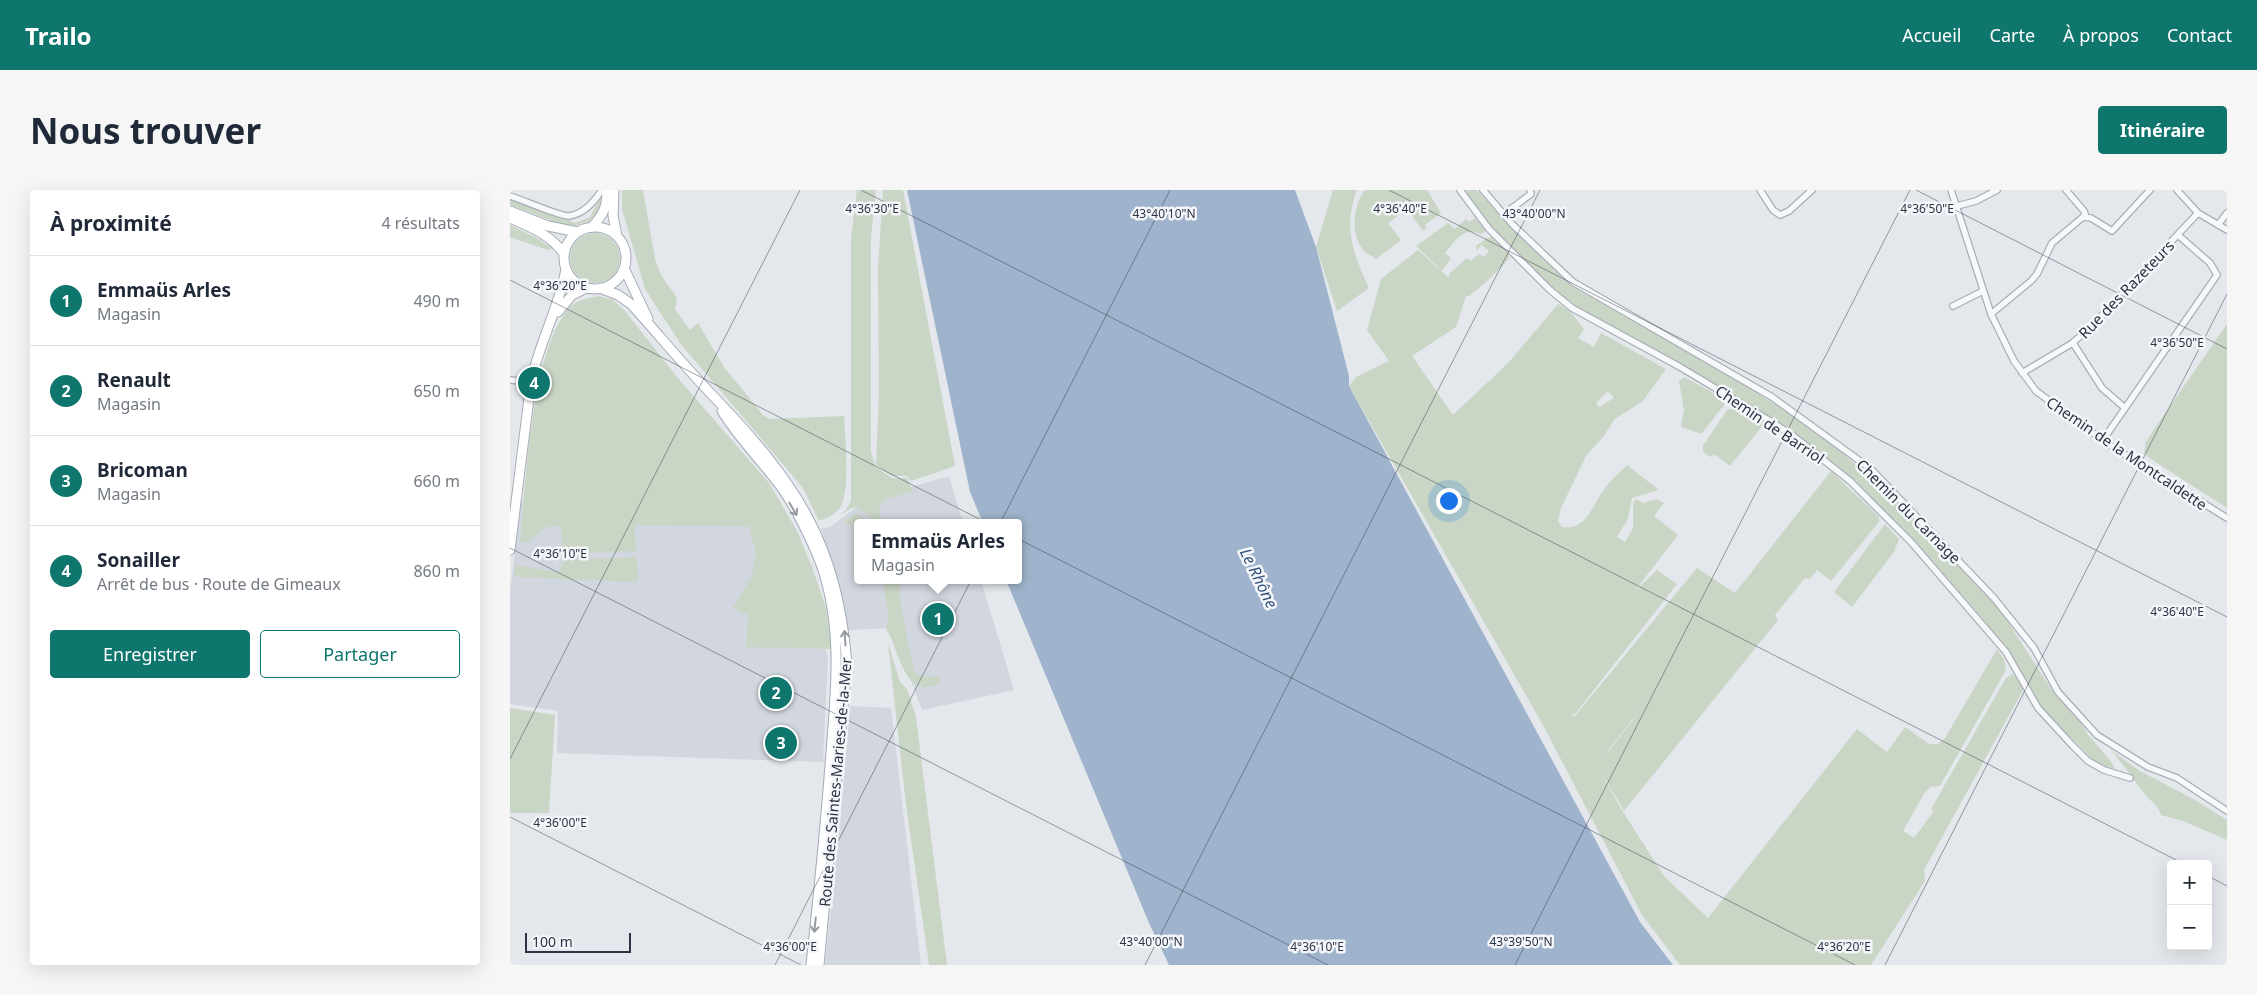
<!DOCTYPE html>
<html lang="fr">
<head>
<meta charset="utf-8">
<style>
	body { margin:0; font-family:"Noto Sans",sans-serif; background:#f6f6f7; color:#1f2937 }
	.controls { position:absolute; right:15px; bottom:15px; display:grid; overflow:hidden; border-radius:5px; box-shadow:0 5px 20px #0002 }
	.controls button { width:45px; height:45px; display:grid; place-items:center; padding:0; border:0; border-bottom:1px solid #e0e1e3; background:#fff; color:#1f2937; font:25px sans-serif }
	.scale { position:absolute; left:15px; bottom:12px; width:106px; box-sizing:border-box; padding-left:5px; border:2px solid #2b3445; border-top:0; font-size:14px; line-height:18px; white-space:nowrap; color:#2b3445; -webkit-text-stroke:4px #f4f6f9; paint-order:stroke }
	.you { position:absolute; left:938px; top:310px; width:18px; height:18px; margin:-12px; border:4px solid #fff; border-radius:50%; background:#1a73e8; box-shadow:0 0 0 8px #1a73e833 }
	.badge { display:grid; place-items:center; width:32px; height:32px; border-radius:50%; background:#0f766e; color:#fff; font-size:16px; font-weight:700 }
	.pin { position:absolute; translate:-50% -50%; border:2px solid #fff; box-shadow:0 1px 5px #0006 }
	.popup { position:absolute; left:344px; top:329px; width:168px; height:65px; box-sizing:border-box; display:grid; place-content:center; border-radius:5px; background:#fff; filter:drop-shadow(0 1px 4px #0005); font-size:16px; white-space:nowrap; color:#747a83 }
	.popup b { font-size:19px; color:#1f2937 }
	.popup::after { content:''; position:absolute; left:50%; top:100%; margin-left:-10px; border:10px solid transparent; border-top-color:#fff }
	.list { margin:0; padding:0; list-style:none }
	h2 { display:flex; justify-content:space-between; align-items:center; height:65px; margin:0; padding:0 20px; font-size:21px }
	h2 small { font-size:16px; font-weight:400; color:#747a83 }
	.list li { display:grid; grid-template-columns:32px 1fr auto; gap:15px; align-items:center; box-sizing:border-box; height:90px; padding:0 20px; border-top:1px solid #e0e1e3 }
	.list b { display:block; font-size:19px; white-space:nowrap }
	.list p { margin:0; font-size:16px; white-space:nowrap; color:#747a83 }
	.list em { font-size:16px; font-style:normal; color:#747a83 }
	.actions { display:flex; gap:10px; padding:15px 20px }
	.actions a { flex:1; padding:11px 0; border:1px solid #0f766e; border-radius:5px; text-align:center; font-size:18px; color:#0f766e }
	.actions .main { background:#0f766e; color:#fff }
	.map { position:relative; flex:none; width:1717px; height:775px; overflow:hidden; border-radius:5px }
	header { display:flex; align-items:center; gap:30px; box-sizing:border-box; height:70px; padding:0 25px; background:#0f766e; color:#fff }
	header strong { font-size:24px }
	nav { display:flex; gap:28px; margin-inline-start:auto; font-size:18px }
	.intro { display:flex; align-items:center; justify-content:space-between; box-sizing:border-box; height:120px; padding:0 30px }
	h1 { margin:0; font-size:35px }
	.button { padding:12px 22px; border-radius:5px; background:#0f766e; color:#fff; font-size:18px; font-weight:700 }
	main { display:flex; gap:30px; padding:0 30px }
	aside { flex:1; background:#fff; border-radius:5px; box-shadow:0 5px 20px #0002 }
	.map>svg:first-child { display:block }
</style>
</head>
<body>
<header>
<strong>Trailo</strong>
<nav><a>Accueil</a><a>Carte</a><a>À propos</a><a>Contact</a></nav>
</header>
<div class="intro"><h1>Nous trouver</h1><a class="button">Itinéraire</a></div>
<main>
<aside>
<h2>À proximité<small>4 résultats</small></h2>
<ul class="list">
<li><span class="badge">1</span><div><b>Emmaüs Arles</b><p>Magasin</p></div><em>490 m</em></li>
<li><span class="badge">2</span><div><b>Renault</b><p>Magasin</p></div><em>650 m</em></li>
<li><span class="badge">3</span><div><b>Bricoman</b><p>Magasin</p></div><em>660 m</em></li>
<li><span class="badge">4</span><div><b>Sonailler</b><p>Arrêt de bus · Route de Gimeaux</p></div><em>860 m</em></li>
</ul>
<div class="actions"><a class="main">Enregistrer</a><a>Partager</a></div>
</aside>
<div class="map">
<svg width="1717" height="775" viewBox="0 0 1717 775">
	<rect width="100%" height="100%" fill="#e4e7ec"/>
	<path fill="#d2d6de" d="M439,286L453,333H348V390H471L504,500L412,520L382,438L338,440L323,377L311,339L320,337L356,310Z
		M11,312L119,315L279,337L318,466L313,572L47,563L48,521L0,514V402Z
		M340,516L381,518L411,775H315L328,654Z"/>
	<path fill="#c9d6c5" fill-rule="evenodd" d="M112,0H133L145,69L151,85L167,108L165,119L180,140L188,133L214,177L253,225L259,229L334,226C335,245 341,306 329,319C324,325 316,328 309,331L293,298L170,153L135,99L112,19Z
		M347,0H366L361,47V262L366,277L382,288H397L403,301L373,310L369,319L372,333H364L357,323L344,317L329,325L336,320L341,311V48Z
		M373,0H393L445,276L401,291L397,286H382L366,275L369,204L368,78Z
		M823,0H847C833,37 843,64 859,98L827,121L806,57Z
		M855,0H917L931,23L915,35L916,39L913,41L897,19L878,33L891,50L866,69C862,66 856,63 853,60C840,42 843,16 855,0Z
		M953,0H967L1005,42L1061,96L1207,178L1285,227L1329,260L1382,305L1491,421L1541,499L1573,536L1578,545L1600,570L1605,579L1587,574L1532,518L1505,471L1473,429L1410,357L1352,298L1287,246L1185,182L1065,117C1022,85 984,43 953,0Z
		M92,4V16L84,30L64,36L53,35L0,15V9L36,20L65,33L80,27Z
		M965,28L975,40L974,43C968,45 965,41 959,42C949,43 941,56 935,63L941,68L932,81L906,56L938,33L945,39L956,29L959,32Z
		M0,35L25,47L42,58L38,60L0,47Z
		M60 68a25 25 0 1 1 50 0a25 25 0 1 1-50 0Z
		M981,47L999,65V69L975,93L959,106H956L946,137L902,166L943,225L999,172L1048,114L1060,121L1074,139L1068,148L1084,157L1091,143L1156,179L1133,211L1105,229L1093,247L1076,266L1051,318L1048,331L1052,337C1077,341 1082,315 1095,298C1101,290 1109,282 1117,275L1149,300L1122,308L1118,329L1107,347L1115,352L1123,338V313L1126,309L1133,313L1147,309L1154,313L1144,326L1168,345L1124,402L1147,380L1167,394L1065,524L1062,523L1064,527L1187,378L1225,403L1321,281L1369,327V332L1321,391L1307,380L1300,389L1295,388L1265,425L1268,430L1114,621L1088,577L1110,617L1154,686L1198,728L1347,539L1377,562L1395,537L1419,554H1428L1435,548L1487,459L1494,469L1496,480L1430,596L1421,597L1415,602L1393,641L1404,648L1424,621L1421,619L1496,488L1502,484L1505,486L1513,500L1414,680L1415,691L1361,775H1170L1132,725L1034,537L839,196L846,187L879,171L857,140L871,89L908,60L939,88V84L957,68L961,71L969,64L974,67L979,61L971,55L967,61L966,56L977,48ZM1098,201L1104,208L1089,217L1086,213ZM1157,487L1097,563H1096L1103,554Z
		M89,106L103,110L115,121L167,187L259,293L287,341L302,377L316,418L322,459L236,457L238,425L223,418L242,386L246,363L239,336L124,335L126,361L53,363L51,338L45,335L35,338L18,352H10C16,295 21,156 61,116C69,109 79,108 89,106Z
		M1717,134V318L1644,271L1634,263L1636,252L1649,232Z
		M1174,187L1213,208L1216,213L1191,244L1171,237L1174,220L1169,191Z
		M1229,216L1250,229L1254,234L1220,276L1204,264L1201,267L1193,262V256L1217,220Z
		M345,324H348L354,333H348V338L334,332Z
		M1375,334L1389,349L1384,362L1342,417L1324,402Z
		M127,367L128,389L125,392L6,387L4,384L5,375L48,382L55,370Z
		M373,390H389L391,418L404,482L414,487H429L431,491C395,517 389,457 376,439L378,426Z
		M378,453L390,492L397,499L406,527L437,775H419L396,615Z
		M0,518L45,525L39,623H0Z
		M1601,560L1630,581L1685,610L1717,630V650L1673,631L1651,625C1648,614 1639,611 1632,601C1622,587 1613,574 1601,560Z"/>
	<path fill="#9fb4cc" d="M397,0H785L806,57L839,186V196L1130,732L1163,775H659L639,733L496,390H508V333H473L460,302Z"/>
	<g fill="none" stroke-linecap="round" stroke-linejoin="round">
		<g stroke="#a9aeb7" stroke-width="8">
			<path id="street" d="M950,0L979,39L1040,100L1062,118L1170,177L1257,229L1282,245L1340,291L1401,352L1496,462L1528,518L1562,555L1578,571L1594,580L1620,588
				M973,0L1002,34L1063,92L1262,207L1361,279L1484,408L1524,458L1548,502L1587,545L1638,577L1667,588L1717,621
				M1250,0L1263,20L1270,25L1279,21L1302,0
				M1441,0L1481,124L1504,171L1526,201L1598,254L1717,328
				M1556,0L1574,21L1576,27
				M1667,0L1688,23L1717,40
				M0,6C11,9 51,27 59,26C74,24 84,12 92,0
				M1447,16L1466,11L1487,0
				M994,24L1021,4L1020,0
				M1708,35L1717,23
				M1443,116L1473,101
				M1481,124L1521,91L1527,84L1542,53L1573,27L1581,28L1602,41L1640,0
				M1563,153L1592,198L1615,218
				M1512,183L1561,154L1580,138L1688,23
				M0,190L21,192
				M1593,250L1707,85L1700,73L1668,45"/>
		</g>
		<g stroke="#a9aeb7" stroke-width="11">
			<path id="secondary" d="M104,0L103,26L107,46
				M82,37C94,24 97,17 97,0
				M48,122L62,105L76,98
				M0,360L21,192C29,153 49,118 56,79"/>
		</g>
		<g stroke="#a3abb8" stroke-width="11">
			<path id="primary" d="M0,21L38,36L68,42
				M0,28C21,37 41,45 54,64
				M54 68a31 31 0 1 1 62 0a31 31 0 1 1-62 0Z
				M114,78L138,129
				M90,98L108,105L121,114C149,145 176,178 205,208C287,294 327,353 337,474L309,775
				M212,221C228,247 250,269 268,293C284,313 303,352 312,377C334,442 325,508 320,575C315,642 308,709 301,775"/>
		</g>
		<use href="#street" stroke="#f7f8fa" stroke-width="5.5"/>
		<use href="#secondary" stroke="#fff" stroke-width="9"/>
		<use href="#primary" stroke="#fff" stroke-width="9"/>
	</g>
	<defs><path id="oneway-shaft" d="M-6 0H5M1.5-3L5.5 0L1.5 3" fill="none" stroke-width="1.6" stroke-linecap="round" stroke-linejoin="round" transform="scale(1.25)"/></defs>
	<g stroke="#959aa2">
		<use href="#oneway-shaft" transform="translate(283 319) rotate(60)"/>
		<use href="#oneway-shaft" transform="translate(335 448) rotate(-94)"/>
		<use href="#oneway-shaft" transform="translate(305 735) rotate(96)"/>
	</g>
	<path fill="none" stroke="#2b3445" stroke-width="1" stroke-opacity="0.45" d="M351,0L1674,674M879,0L1717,427M1406,0L1717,159M0,90L1345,775M0,358L818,775M0,569L290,0M0,627L291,775M1698,686L1717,696M265,775L660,0M635,775L1030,0M1005,775L1400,0M1375,775L1717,104"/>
	<g text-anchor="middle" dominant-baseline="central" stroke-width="5" stroke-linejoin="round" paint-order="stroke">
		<g font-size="15" fill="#2b3445" stroke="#f4f6f9">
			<text transform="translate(1616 99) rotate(-46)">Rue des Razeteurs</text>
			<text transform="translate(1260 234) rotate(34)">Chemin de Barriol</text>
			<text transform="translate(1617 263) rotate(34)">Chemin de la Montcaldette</text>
			<text transform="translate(1399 321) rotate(45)">Chemin du Carnage</text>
			<text transform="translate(325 592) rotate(-85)">Route des Saintes-Maries-de-la-Mer</text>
		</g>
		<g font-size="16" font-style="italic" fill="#34527a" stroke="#f4f6f9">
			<text transform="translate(749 388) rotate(64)">Le Rhône</text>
		</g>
	</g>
	<g font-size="12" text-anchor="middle" fill="#2b3445" stroke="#f4f6f9" stroke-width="5" stroke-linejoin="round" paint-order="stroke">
		<text x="362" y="23">4°36'30"E</text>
		<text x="890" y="23">4°36'40"E</text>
		<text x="1417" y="23">4°36'50"E</text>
		<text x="654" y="28">43°40'10"N</text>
		<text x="1024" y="28">43°40'00"N</text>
		<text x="50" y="100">4°36'20"E</text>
		<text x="1667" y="157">4°36'50"E</text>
		<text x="50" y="368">4°36'10"E</text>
		<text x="1667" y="426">4°36'40"E</text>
		<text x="50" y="637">4°36'00"E</text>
		<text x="641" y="756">43°40'00"N</text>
		<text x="1011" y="756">43°39'50"N</text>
		<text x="280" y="761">4°36'00"E</text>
		<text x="807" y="761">4°36'10"E</text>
		<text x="1334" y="761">4°36'20"E</text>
	</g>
</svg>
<div class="controls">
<button>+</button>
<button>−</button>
</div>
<div class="scale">100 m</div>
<div class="you"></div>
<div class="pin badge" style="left:428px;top:429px">1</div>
<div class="popup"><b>Emmaüs Arles</b>Magasin</div>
<div class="pin badge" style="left:266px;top:503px">2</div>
<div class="pin badge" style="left:271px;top:553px">3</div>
<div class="pin badge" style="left:24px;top:193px">4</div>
</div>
</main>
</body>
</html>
